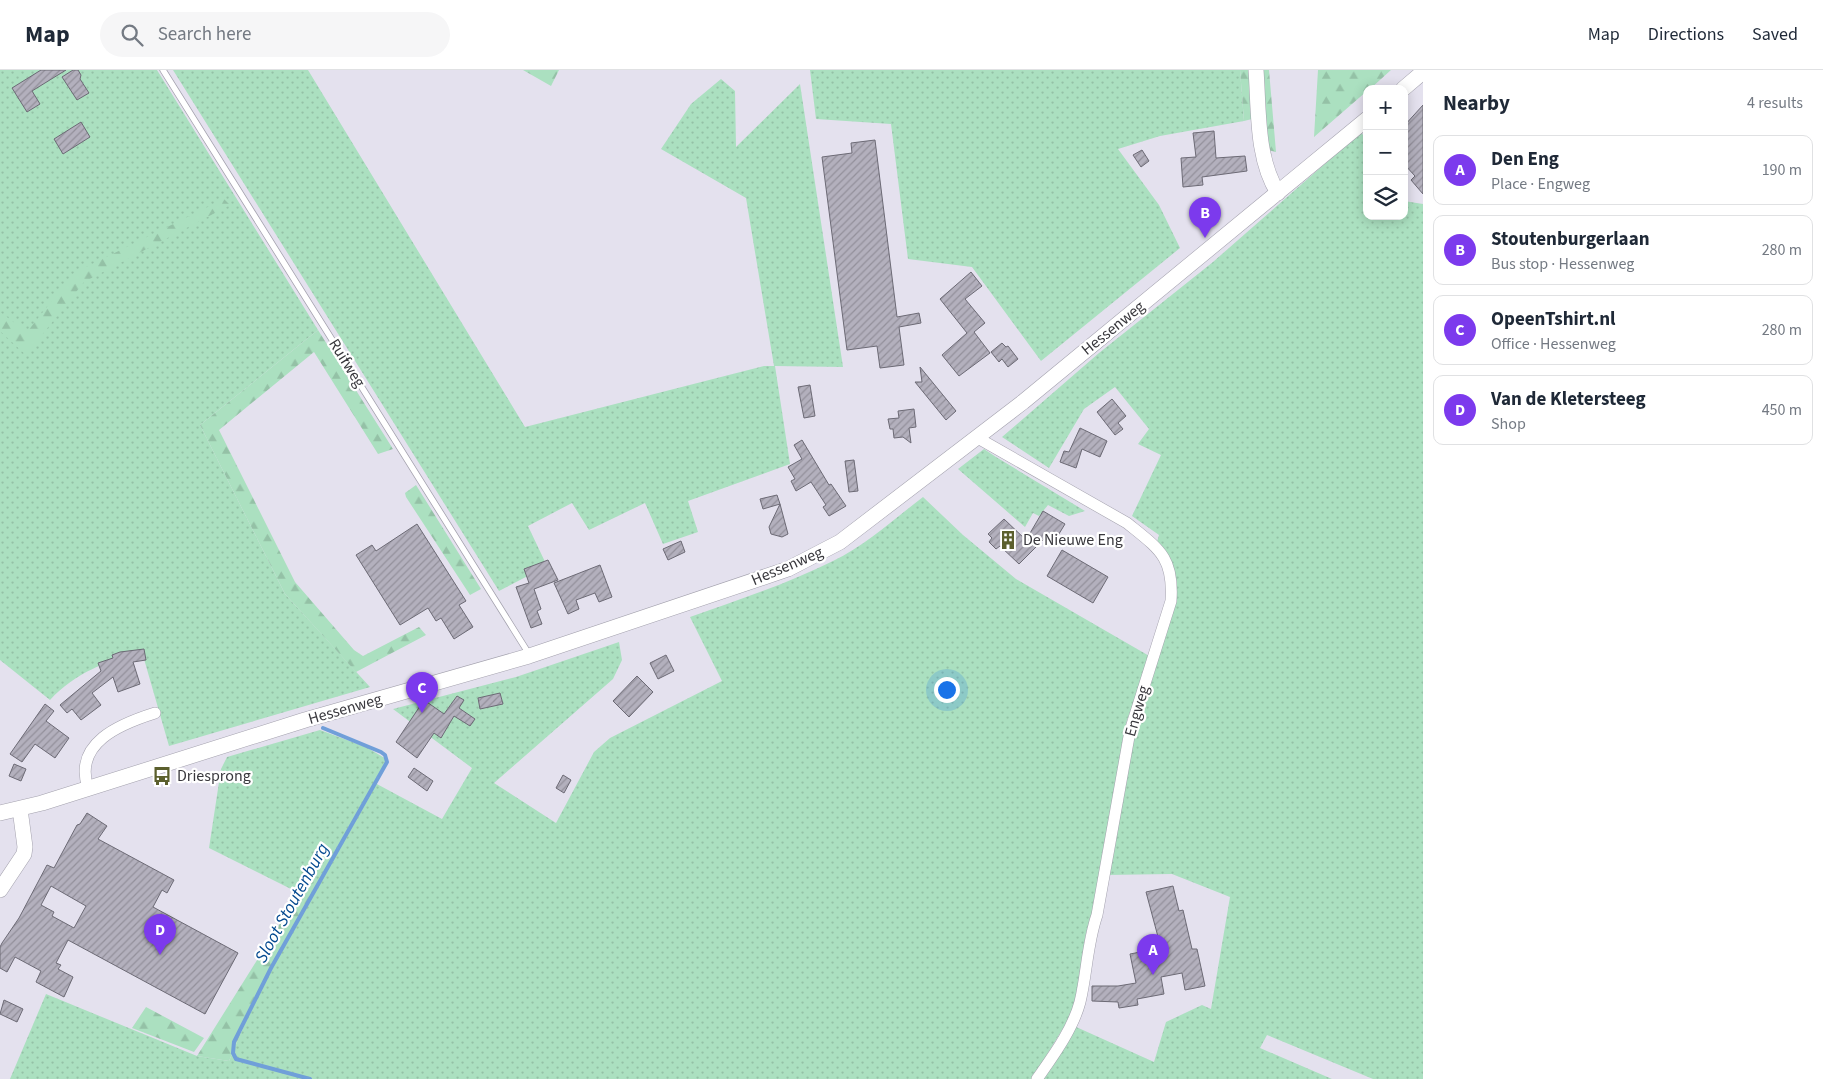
<!DOCTYPE html>
<html lang="en">
<head>
<meta charset="utf-8">
<style>
	body { margin:0; font-family:"Source Sans 3",sans-serif; background:#f6f6f7; color:#1f2937 }
	.controls { position:absolute; right:15px; top:15px; display:grid; overflow:hidden; border-radius:10px; box-shadow:0 2px 12px #0003 }
	.controls button { width:45px; height:45px; display:grid; place-items:center; padding:0; border:0; border-bottom:1px solid #e0e1e3; background:#fff; color:#1f2937; font:25px sans-serif }
	.you { position:absolute; left:946px; top:619px; width:18px; height:18px; margin:-12px; border:4px solid #fff; border-radius:50%; background:#1a73e8; box-shadow:0 0 0 8px #1a73e833 }
	.badge { display:grid; place-items:center; width:32px; height:32px; border-radius:50%; background:#7c3aed; color:#fff; font-size:16px; font-weight:700 }
	.pin { position:absolute; translate:-50% -41px; filter:drop-shadow(0 1px 2px #0008) }
	.pin::after { content:''; position:absolute; top:26px; width:18px; height:15px; background:inherit; clip-path:polygon(0 0,100% 0,50% 100%) }
	.list { margin:0; padding:0; list-style:none }
	h2 { display:flex; justify-content:space-between; align-items:center; height:65px; margin:0; padding:0 20px; font-size:21px }
	h2 small { font-size:16px; font-weight:400; color:#747a83 }
	.list li { display:grid; grid-template-columns:32px 1fr auto; gap:15px; align-items:center; box-sizing:border-box; height:70px; margin:0 10px 10px; padding:0 10px; border:1px solid #e0e1e3; border-radius:10px }
	.list b { display:block; font-size:19px; white-space:nowrap }
	.list p { margin:0; font-size:16px; white-space:nowrap; color:#747a83 }
	.list em { font-size:16px; font-style:normal; color:#747a83 }
	.icon { flex:none; width:28px; height:28px; fill:none; stroke:currentColor; stroke-width:2; stroke-linecap:round; stroke-linejoin:round }
	.map { position:relative; flex:none; width:1423px; height:1009px; overflow:hidden }
	header { display:flex; align-items:center; gap:30px; box-sizing:border-box; height:70px; padding:0 25px; background:#fff; border-bottom:1px solid #e0e1e3 }
	header strong { font-size:24px }
	nav { display:flex; gap:28px; margin-inline-start:auto; font-size:18px }
	.search { width:350px; height:45px; background:#f6f6f7; display:flex; align-items:center; gap:12px; box-sizing:border-box; padding:0 18px; border-radius:28px; color:#747a83; font-size:19px }
	main { display:flex }
	aside { flex:1; background:#fff }
	.map>svg:first-child { display:block }
</style>
</head>
<body>
<header>
<strong>Map</strong>
<div class="search"><svg class="icon" aria-label="search" viewBox="0 0 24 24"><circle cx="10" cy="10" r="6"/><path d="M15 15l6 6"/></svg>Search here</div>
<nav><a>Map</a><a>Directions</a><a>Saved</a></nav>
</header>
<main>
<div class="map">
<svg width="1423" height="1009" viewBox="0 0 1423 1009">
	<defs>
		<pattern id="grass-dots" width="8" height="8" patternUnits="userSpaceOnUse" patternTransform="scale(1.25)"><rect width="8" height="8" fill="#abe0c0"/><path d="M2 2h.1M6 6h.1" fill="none" stroke="#94c1a6" stroke-width="1.8" stroke-linecap="round"/></pattern>
		<pattern id="forest-firs" width="22" height="20" patternUnits="userSpaceOnUse" patternTransform="scale(1.25)"><rect width="22" height="20" fill="#abe0c0"/><path d="M5 1l3.5 6h-7zM16 11l3.5 6h-7z" fill="#94c1a6"/></pattern>
		<pattern id="building-hatch" width="6" height="6" patternUnits="userSpaceOnUse" patternTransform="scale(1.25)"><rect width="6" height="6" fill="#b3b0bd"/><path d="M-1 1l2-2M0 6l6-6M5 7l2-2" fill="none" stroke="#93909b"/></pattern>
	</defs>
	<rect width="100%" height="100%" fill="#e4e1ee"/>
	<path fill="url(#grass-dots)" d="M0,0H157L318,260L200,355L285,524L370,617L169,676L142,582C108,590 75,603 50,630L0,590Z
		M173,0H308L525,357L764,296H774L746,128L661,79L691,34L721,9L735,21L736,77L800,14L843,297L775,296L790,394L688,431L698,462L663,474L645,433L589,460L572,433L528,456L547,496L499,521Z
		M810,0H1240L1244,51L1160,66L1118,79L1159,135L1180,178L1041,291L972,197L908,189L891,54L816,49Z
		M1361,62L1367,71V146H1404V131L1423,134V1009H1373L1267,965L1260,978L1332,1009H1042L1074,956L1154,992L1166,952L1202,935L1211,939L1230,827L1172,804L1107,805L1137,648L1174,525L1157,472L1159,465L1132,446L1161,385L1138,374L1149,359L1115,317L1084,339L1049,398L1002,367L1099,283L1213,192Z
		M984,379L996,387L1085,441L1069,446L1048,435L1039,446L1033,443L1025,457L958,399Z
		M923,427L963,465L1016,509L1151,587L1127,650L1095,837L1086,863L1077,927L1070,947L1032,1009H10L46,924L197,986L229,991L251,939L309,828L209,778L221,699L227,687L320,660L366,677L388,690L375,713L442,749L472,698L393,639L516,607L619,572L622,590L613,609L494,713L556,753L594,682L610,668L722,611L690,547C738,530 787,514 833,491C866,475 894,449 923,427Z"/>
	<path fill="url(#forest-firs)" d="M523,0H559L551,16Z
		M1240,0H1251L1256,48L1244,51Z
		M1259,0H1269L1276,82L1268,80Z
		M1318,0H1391L1370,19H1367V21L1314,67Z
		M224,129L230,135L84,212L26,285L0,261V242L27,262L74,203Z
		M318,260L393,379L378,384L314,282L219,360L295,512L354,580L363,586L419,557L426,565L356,602L285,524L200,355Z
		M416,415L481,519L470,525L406,427L405,423Z
		M299,823L310,827L251,939L229,991L197,986Z
		M146,937L204,968L194,982L132,958Z"/>
	<g fill="none" stroke-linecap="round" stroke-linejoin="round">
		<path stroke="#709fd9" stroke-width="4" d="M310,1009L236,989L233,983L234,972L271,898L387,692L385,685L381,682L323,658"/>
	</g>
	<path fill="url(#building-hatch)" stroke="#6c6a75" fill-rule="evenodd" d="M41,0H66L32,21L40,34L27,42L12,18Z
		M73,0H78L81,5L80,9L89,23L77,30L62,7Z
		M1423,35V124L1411,110L1415,106L1404,94V56Z
		M81,52L90,67L63,84L54,69Z
		M1214,61L1216,88L1245,86L1247,101L1202,107L1203,115L1183,117L1181,88L1196,87L1193,63Z
		M875,70L897,247L919,243L921,253L899,257L904,295L880,298L877,276L847,280L822,87L852,83L851,73Z
		M1142,80L1149,91L1141,97L1133,85Z
		M971,202L982,216L965,229L985,253L974,262L990,283L959,306L942,285L967,263L940,229Z
		M1002,273L1006,277L1008,276L1018,289L1008,297L1002,289L999,292L991,282Z
		M920,297L956,341L946,350L915,312H922Z
		M810,315L815,346L804,348L798,317Z
		M1112,329L1126,346L1118,353L1123,359L1115,365L1097,342Z
		M914,339L916,357L909,358L911,373L903,367L894,368L893,359H890L888,349L899,348L898,341Z
		M1080,358L1107,371L1100,387L1082,379L1076,398L1060,392L1064,381L1069,382Z
		M802,370L829,415L831,414L846,436L829,446L823,437L826,435L811,412L796,421L791,411L795,409L788,397L802,389L794,375Z
		M854,390L858,421L849,422L845,391Z
		M777,425L780,434L763,439L760,429Z
		M780,434L788,464L782,467L771,464L769,457Z
		M1043,441L1065,454L1054,472L1046,467L1019,494L1000,476L996,479L989,472L992,468L988,464L1004,449L1026,470Z
		M417,454L466,531L459,535L473,557L454,569L441,548L436,551L428,538L400,555L356,485L372,475L376,481Z
		M681,471L685,482L668,490L663,479Z
		M1062,480L1108,507L1093,533L1047,506Z
		M548,490L558,510L534,519L541,539L537,541L542,554L531,558L516,517L529,513L524,499Z
		M600,495L612,527L599,532L595,523L576,530L579,539L568,544L554,513Z
		M144,579L146,590L133,592L140,614L118,622L113,607L92,623L101,635L81,650L72,639L67,643L60,635L101,601L98,593L113,588L112,585L120,582Z
		M666,585L674,601L658,609L650,593Z
		M637,606L653,622L629,647L613,631Z
		M500,623L503,634L480,639L478,628Z
		M457,626L464,630L459,638L475,649L470,656L454,646L441,668L434,663L417,688L396,672L424,630L444,644Z
		M45,634L54,641L46,651L69,668L55,688L35,674L22,692L10,684Z
		M14,694L26,699L21,711L9,706Z
		M414,698L433,711L427,721L408,707Z
		M563,705L571,710L564,723L556,718Z
		M87,743L107,756L98,769L174,810L167,823L162,820L153,837L238,883L205,944L68,870L56,893L61,895L58,899L73,907L64,927L36,912L41,901L15,887L7,902L0,898V877L2,873L19,848L47,795L54,798L77,755L80,754ZM51,816L86,836L74,858L52,846L54,842L41,835Z
		M1173,816L1179,841L1183,840L1192,879H1197L1205,916L1185,920L1182,903L1161,907L1164,924L1137,929L1138,935L1119,938L1118,932L1092,931V916H1118L1136,913L1130,884L1161,878L1146,822Z
		M4,930L23,939L17,952L0,944Z"/>
	<g fill="none" stroke-linecap="round" stroke-linejoin="round">
		<g stroke="#a3a1ad" stroke-width="7">
			<path id="service" d="M163,0L529,584"/>
		</g>
		<g stroke="#a3a1ad" stroke-width="12">
			<path id="minor" d="M976,367L1127,453C1159,479 1174,487 1171,531L1130,661L1097,845C1087,874 1087,903 1080,932C1073,959 1053,986 1037,1009
				M88,718C73,673 120,654 155,643"/>
		</g>
		<g stroke="#a3a1ad" stroke-width="16">
			<path id="tertiary" d="M1256,0C1259,40 1256,88 1278,123
				M1403,19L1423,2
				M0,743L42,733L305,650L529,586L788,499L840,472L1023,332L1367,49
				M0,820L24,784L25,777L20,739"/>
		</g>
		<use href="#service" stroke="#fff" stroke-width="5.5"/>
		<use href="#minor" stroke="#fff" stroke-width="11"/>
		<use href="#tertiary" stroke="#fff" stroke-width="15"/>
	</g>
	<defs>
		<g id="building-bare" transform="scale(1.5)"><path d="M-4-6H4V6H1V3H-1V6H-4ZM-2.5-4.3h1.7v1.8h-1.7ZM.8-4.3h1.7v1.8H.8ZM-2.5-1h1.7V.8h-1.7ZM.8-1h1.7V.8H.8Z" fill="#5b5f2d" stroke="#fff" stroke-width="2.5" paint-order="stroke"/></g>
		<g id="bus-bare" transform="scale(1.5)"><path d="M-5-6H5V4H4V6H2V4H-2V6H-4V4H-5ZM-3.5-4V0h7V-4ZM-3.5 1.2v1.5H-2V1.2ZM2 1.2v1.5H3.5V1.2Z" fill="#5b5f2d" stroke="#fff" stroke-width="2.5" paint-order="stroke"/></g>
	</defs>
	<g fill-rule="evenodd">
		<use href="#building-bare" x="1008" y="470"/>
		<use href="#bus-bare" x="162" y="706"/>
	</g>
	<g text-anchor="middle" dominant-baseline="central" stroke-width="4.5" stroke-linejoin="round" paint-order="stroke">
		<g font-size="16" fill="#39383d" stroke="#fff">
			<text transform="translate(1113 258) rotate(-39)">Hessenweg</text>
			<text transform="translate(347 293) rotate(58)">Ruifweg</text>
			<text transform="translate(787 496) rotate(-23)">Hessenweg</text>
			<text transform="translate(345 639) rotate(-16)">Hessenweg</text>
			<text transform="translate(1137 641) rotate(-74)">Engweg</text>
		</g>
		<g font-size="16" fill="#39383d" stroke="#fff" text-anchor="start">
			<text x="1023" y="470">De Nieuwe Eng</text>
			<text x="177" y="706">Driesprong</text>
		</g>
		<g font-size="18" font-style="italic" fill="#054a90" stroke="#fff">
			<text transform="translate(292 833) rotate(-61)">Sloot Stoutenburg</text>
		</g>
	</g>
</svg>
<div class="controls">
<button>+</button>
<button>−</button>
<button><svg class="icon" aria-label="layers" viewBox="0 0 24 24"><path d="M12 4l9 5-9 5-9-5zM3 14l9 5 9-5"/></svg></button>
</div>
<div class="you"></div>
<div class="pin badge" style="left:1153px;top:905px">A</div>
<div class="pin badge" style="left:1205px;top:168px">B</div>
<div class="pin badge" style="left:422px;top:643px">C</div>
<div class="pin badge" style="left:160px;top:885px">D</div>
</div>
<aside>
<h2>Nearby<small>4 results</small></h2>
<ul class="list">
<li><span class="badge">A</span><div><b>Den Eng</b><p>Place · Engweg</p></div><em>190 m</em></li>
<li><span class="badge">B</span><div><b>Stoutenburgerlaan</b><p>Bus stop · Hessenweg</p></div><em>280 m</em></li>
<li><span class="badge">C</span><div><b>OpeenTshirt.nl</b><p>Office · Hessenweg</p></div><em>280 m</em></li>
<li><span class="badge">D</span><div><b>Van de Kletersteeg</b><p>Shop</p></div><em>450 m</em></li>
</ul>
</aside>
</main>
</body>
</html>
